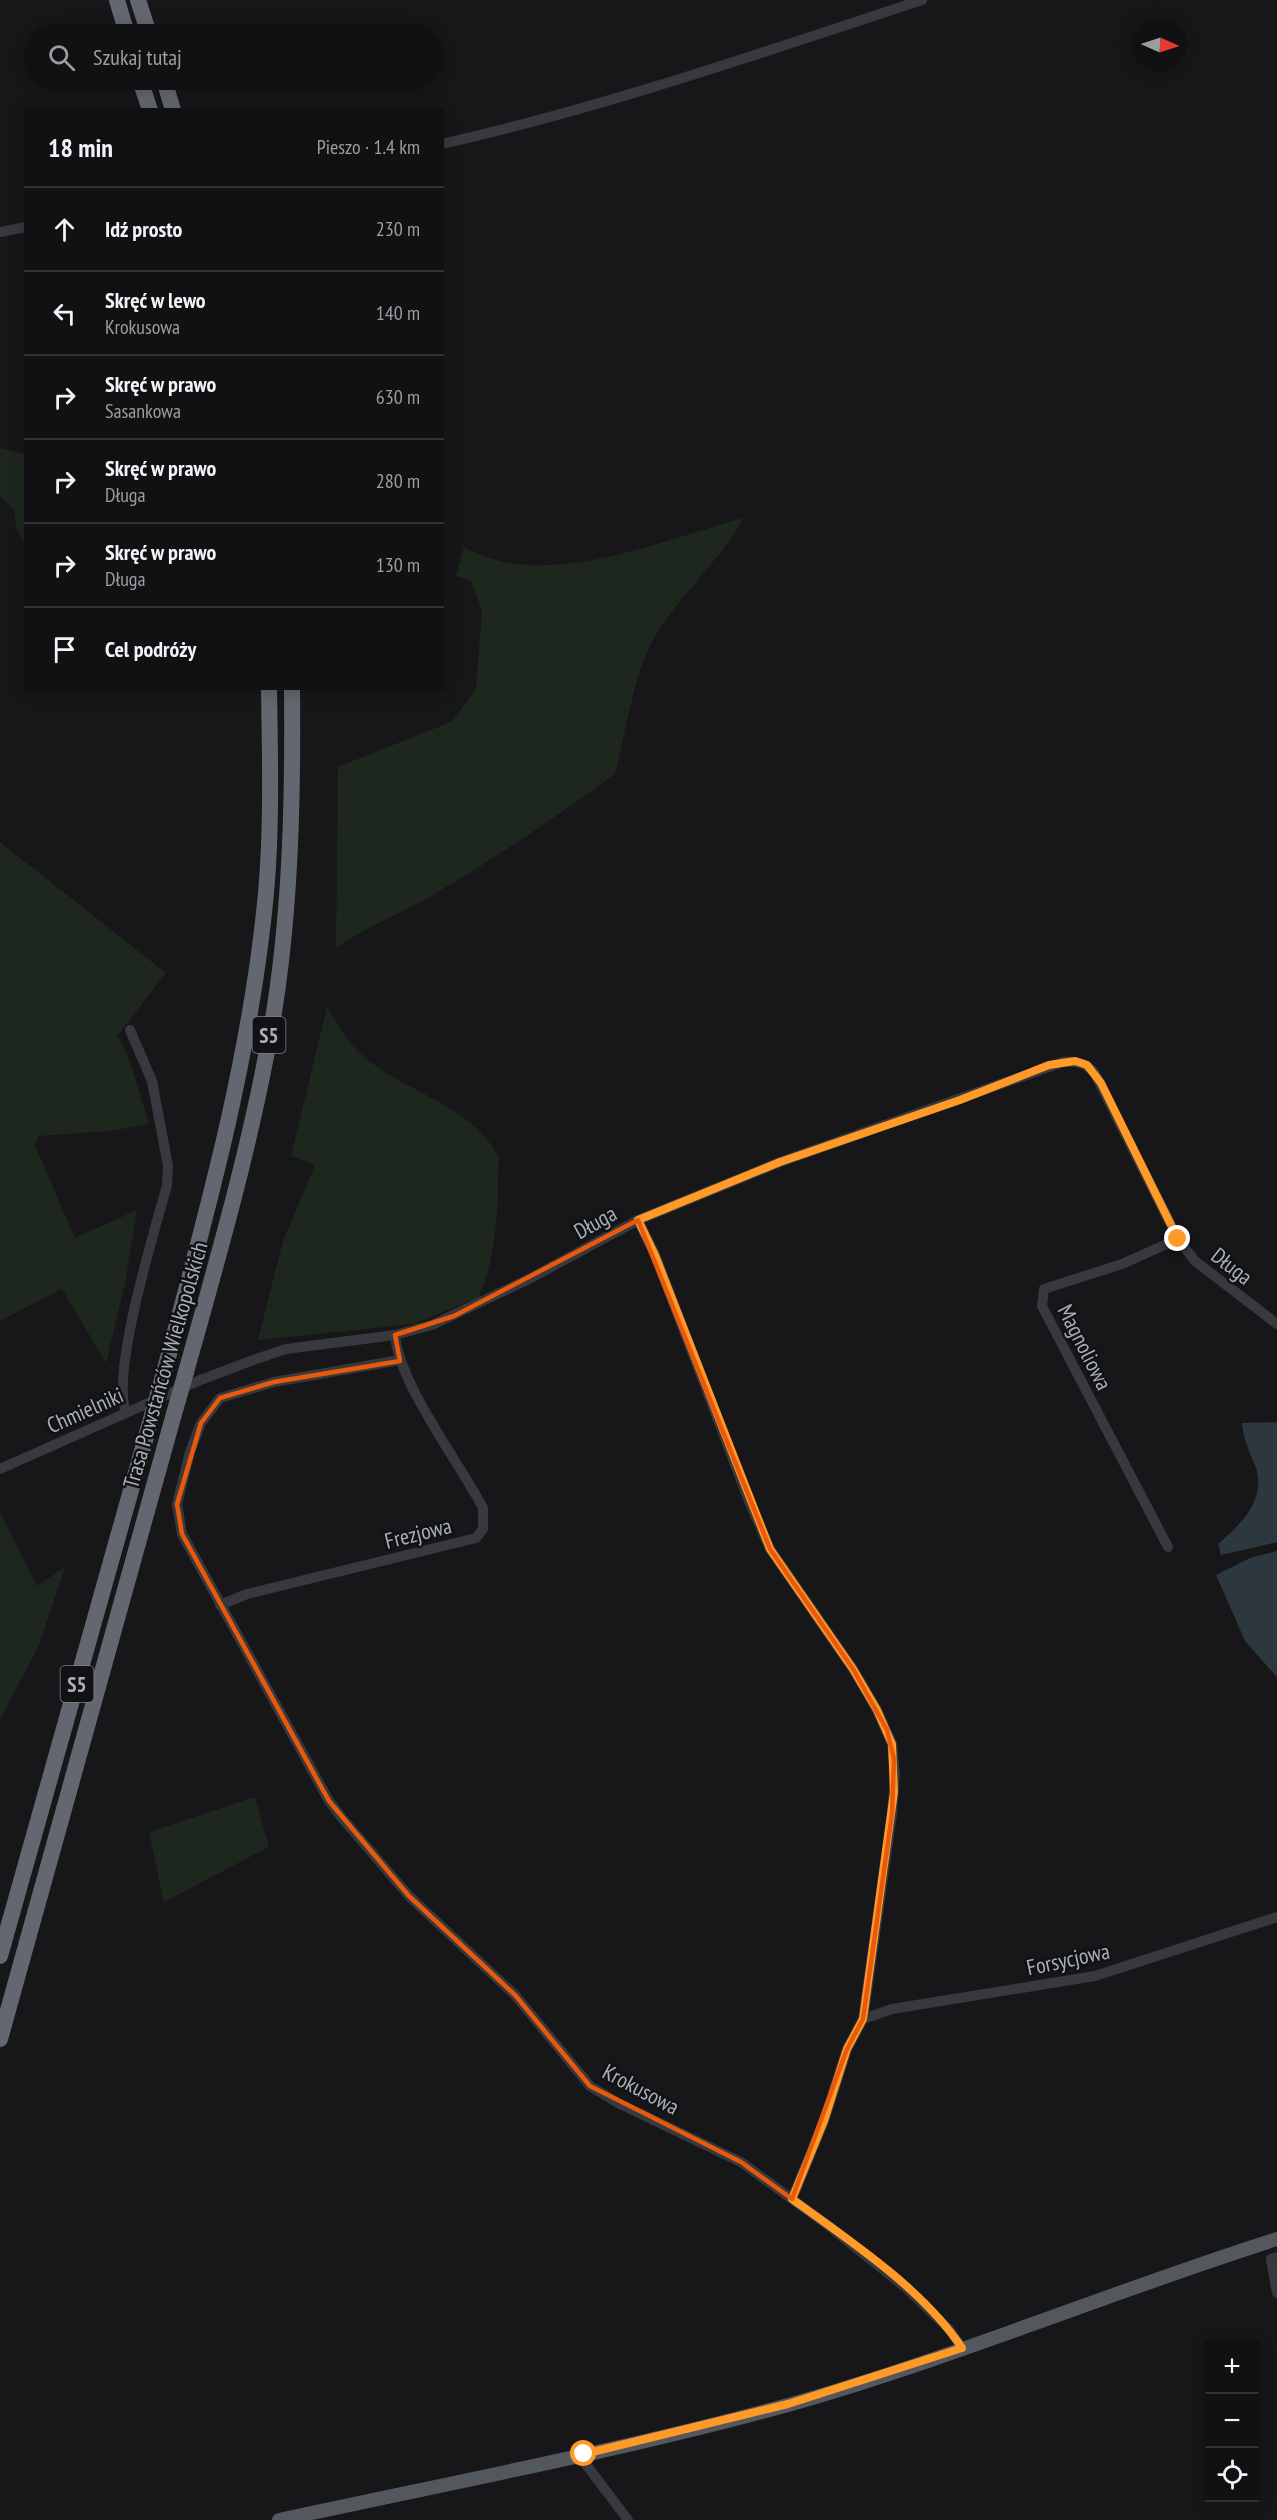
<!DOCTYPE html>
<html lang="pl">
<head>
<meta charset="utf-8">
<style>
	body { margin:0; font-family:"PT Sans Narrow",sans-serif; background:#1a1a1c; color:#f1f3f6 }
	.controls { position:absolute; right:18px; bottom:18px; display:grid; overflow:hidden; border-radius:0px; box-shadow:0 3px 15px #0003 }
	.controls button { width:54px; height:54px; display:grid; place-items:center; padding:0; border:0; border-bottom:2px solid #303133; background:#111113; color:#f1f3f6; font:30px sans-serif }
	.compass { position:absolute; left:1133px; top:18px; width:54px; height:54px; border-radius:50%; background:#111113; box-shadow:0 3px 15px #0003; rotate:93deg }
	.stop { position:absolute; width:18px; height:18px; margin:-14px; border:4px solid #ff9a29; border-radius:50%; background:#fff }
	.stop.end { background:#ff9a29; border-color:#fff; box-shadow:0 2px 6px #0008 }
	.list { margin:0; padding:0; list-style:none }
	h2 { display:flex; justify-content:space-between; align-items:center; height:78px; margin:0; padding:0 24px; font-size:26px }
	h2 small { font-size:20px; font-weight:400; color:#9c9da0 }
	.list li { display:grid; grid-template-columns:39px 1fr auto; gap:18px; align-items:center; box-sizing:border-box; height:84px; padding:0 24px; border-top:2px solid #303133 }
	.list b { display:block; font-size:22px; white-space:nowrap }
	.list p { margin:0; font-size:20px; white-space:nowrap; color:#9c9da0 }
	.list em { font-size:20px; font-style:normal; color:#9c9da0 }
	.icon { flex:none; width:33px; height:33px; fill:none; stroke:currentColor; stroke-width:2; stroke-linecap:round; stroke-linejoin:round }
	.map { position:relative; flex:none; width:1277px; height:2520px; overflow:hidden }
	.search { position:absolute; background:#111113; box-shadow:0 3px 15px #0003; left:24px; top:24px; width:420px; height:66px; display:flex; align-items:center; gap:15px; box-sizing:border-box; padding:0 21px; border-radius:33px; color:#9c9da0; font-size:22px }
	.panel { position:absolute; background:#111113; box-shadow:0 3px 15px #0003; left:24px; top:108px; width:420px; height:582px; border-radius:0px }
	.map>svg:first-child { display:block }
</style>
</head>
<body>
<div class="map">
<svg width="1277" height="2520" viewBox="0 0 1277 2520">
	<rect width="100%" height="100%" fill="#171719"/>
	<path fill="#1e271e" d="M0,448L25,454V545L16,528L14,509L0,497Z
		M744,518C720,560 683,592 657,633C634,669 626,732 615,774C557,816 498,857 436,893C403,913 367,926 336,948L338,767L451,722L476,689L482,610L471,581L456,576L464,547C547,593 659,540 744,518Z
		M0,842L166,973L117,1036L128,1056L149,1124L110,1131L38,1136L35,1145L75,1238L137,1210L125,1283L106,1363L62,1289L0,1321Z
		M327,1007C335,1019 342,1034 352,1045C392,1090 467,1100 497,1154C500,1159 498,1169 498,1176C498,1218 495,1258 479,1297L414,1324L258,1340L283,1241L315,1165L291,1156Z
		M0,1513L37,1586L65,1567L39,1645L0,1720Z
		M255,1797L269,1847L164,1902L149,1832Z"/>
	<path fill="#2c383e" d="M1277,1422V1542L1221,1555L1218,1544C1240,1525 1266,1501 1256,1468C1250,1453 1243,1439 1242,1423Z
		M1277,1551V1676H1276L1245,1641L1216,1575L1250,1558Z"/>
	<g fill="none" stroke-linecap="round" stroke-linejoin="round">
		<path stroke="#37393e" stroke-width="10" d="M442,144C605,107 764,52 922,0
			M0,232L26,227
			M638,1220L655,1255L749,1501L770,1549L853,1669L877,1710L892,1744L895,1774L892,1814L863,2019L847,2049L824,2121L792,2199
			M400,1360L274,1382L220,1398L201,1423L190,1452L177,1504L182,1534L329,1801L342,1818L409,1896L515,1995L590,2086L618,2103L741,2162L829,2226L905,2287L949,2329L962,2348
			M126,1413C111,1370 154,1234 167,1185L168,1166L152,1081L130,1030
			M0,1469L198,1381L256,1359L286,1349L395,1335L432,1325L529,1279L638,1220L780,1162L1063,1062C1076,1061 1084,1062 1094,1072L1178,1239L1195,1261L1277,1324
			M1168,1547L1042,1306L1044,1289L1122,1264L1178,1239
			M220,1605L247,1594L476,1538L483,1529V1508C459,1462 399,1384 395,1335
			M863,2019L892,2009L1095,1976L1277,1917
			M1277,2257L1271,2259L1277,2293
			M579,2455L628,2520"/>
		<path stroke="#53575e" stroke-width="14" d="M279,2520C449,2483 620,2451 788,2405C954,2358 1113,2291 1277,2239"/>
		<path stroke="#636870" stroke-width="16" d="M117,0L127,34
			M138,0L149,34
			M140,80L150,110
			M164,80L173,110
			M165,1369C207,1212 251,1055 266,893C272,826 270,756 269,688
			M186,1372C220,1251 255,1130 275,1006C291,901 293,794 292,688
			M0,1956L153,1412
			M0,2039L174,1414"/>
		<path stroke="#636870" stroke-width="16" d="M153,1412L165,1369
			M174,1414L186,1372"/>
	</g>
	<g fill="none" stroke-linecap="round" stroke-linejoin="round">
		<path stroke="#ff9a29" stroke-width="8" d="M584,2454L788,2404L962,2348C923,2289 849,2240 792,2199L824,2121L847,2049L863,2019L894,1792L892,1744L877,1710L853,1669L770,1549L655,1255L638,1220L780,1162L960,1100L1049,1065L1075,1061L1087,1065L1101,1083L1178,1239"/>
	</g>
	<path fill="none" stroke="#e8590c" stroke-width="4.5" stroke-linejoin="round" d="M638,1220L770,1549L853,1669L887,1730L894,1759L892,1814L863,2019L847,2049L792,2199L741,2162L590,2086L515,1995L409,1896L329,1801L182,1534L177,1504L201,1423L220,1398L274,1382L400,1361L395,1335L454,1316Z"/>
	<g text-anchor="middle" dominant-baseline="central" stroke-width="5" stroke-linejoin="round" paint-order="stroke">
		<g fill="#121214" stroke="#7b8188" stroke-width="1.5">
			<rect x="252.5" y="1017" width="33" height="36" rx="4.5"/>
			<rect x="60.5" y="1666" width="33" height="36" rx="4.5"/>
		</g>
		<g font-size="21" font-weight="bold" fill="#a8b0ba">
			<text x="269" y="1035">S5</text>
			<text x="77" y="1684">S5</text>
		</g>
		<g font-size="22" fill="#a8b0ba" stroke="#121214">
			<text transform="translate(595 1222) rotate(-29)">Długa</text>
			<text transform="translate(1232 1266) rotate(38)">Długa</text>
			<text transform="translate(1085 1347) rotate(63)">Magnoliowa</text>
			<text transform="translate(165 1365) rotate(-74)">Trasa Powstańców Wielkopolskich</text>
			<text transform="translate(85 1410) rotate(-24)">Chmielniki</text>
			<text transform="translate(418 1533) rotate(-14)">Frezjowa</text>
			<text transform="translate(1068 1959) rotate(-12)">Forsycjowa</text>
			<text transform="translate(641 2089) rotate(28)">Krokusowa</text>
		</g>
	</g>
</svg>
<div class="controls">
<button>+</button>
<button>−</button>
<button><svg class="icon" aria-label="locate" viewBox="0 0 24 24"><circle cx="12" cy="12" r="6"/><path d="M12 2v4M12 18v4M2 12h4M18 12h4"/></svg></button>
</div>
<svg class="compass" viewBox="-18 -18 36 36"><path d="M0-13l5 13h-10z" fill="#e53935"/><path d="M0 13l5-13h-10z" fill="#9c9da0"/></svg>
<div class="stop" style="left:584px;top:2454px"></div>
<div class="stop end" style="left:1178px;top:1239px"></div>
<div class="search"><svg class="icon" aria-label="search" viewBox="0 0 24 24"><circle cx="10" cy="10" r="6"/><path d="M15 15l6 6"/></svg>Szukaj tutaj</div>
<section class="panel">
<h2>18 min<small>Pieszo · 1.4 km</small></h2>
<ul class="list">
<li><svg class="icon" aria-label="ahead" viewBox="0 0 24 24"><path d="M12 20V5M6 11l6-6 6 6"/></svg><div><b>Idź prosto</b></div><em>230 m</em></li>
<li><svg class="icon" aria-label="left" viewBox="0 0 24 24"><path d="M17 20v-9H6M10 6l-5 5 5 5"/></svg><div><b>Skręć w lewo</b><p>Krokusowa</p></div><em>140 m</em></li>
<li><svg class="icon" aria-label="right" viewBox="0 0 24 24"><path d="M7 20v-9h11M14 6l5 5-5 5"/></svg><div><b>Skręć w prawo</b><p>Sasankowa</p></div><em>630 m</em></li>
<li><svg class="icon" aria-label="right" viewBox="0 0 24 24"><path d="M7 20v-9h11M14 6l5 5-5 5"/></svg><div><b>Skręć w prawo</b><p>Długa</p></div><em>280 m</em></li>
<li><svg class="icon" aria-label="right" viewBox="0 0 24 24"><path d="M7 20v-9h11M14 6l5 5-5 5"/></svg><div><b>Skręć w prawo</b><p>Długa</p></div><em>130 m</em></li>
<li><svg class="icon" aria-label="arrive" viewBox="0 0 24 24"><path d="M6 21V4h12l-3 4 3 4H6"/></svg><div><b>Cel podróży</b></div></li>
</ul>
</section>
</div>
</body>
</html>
